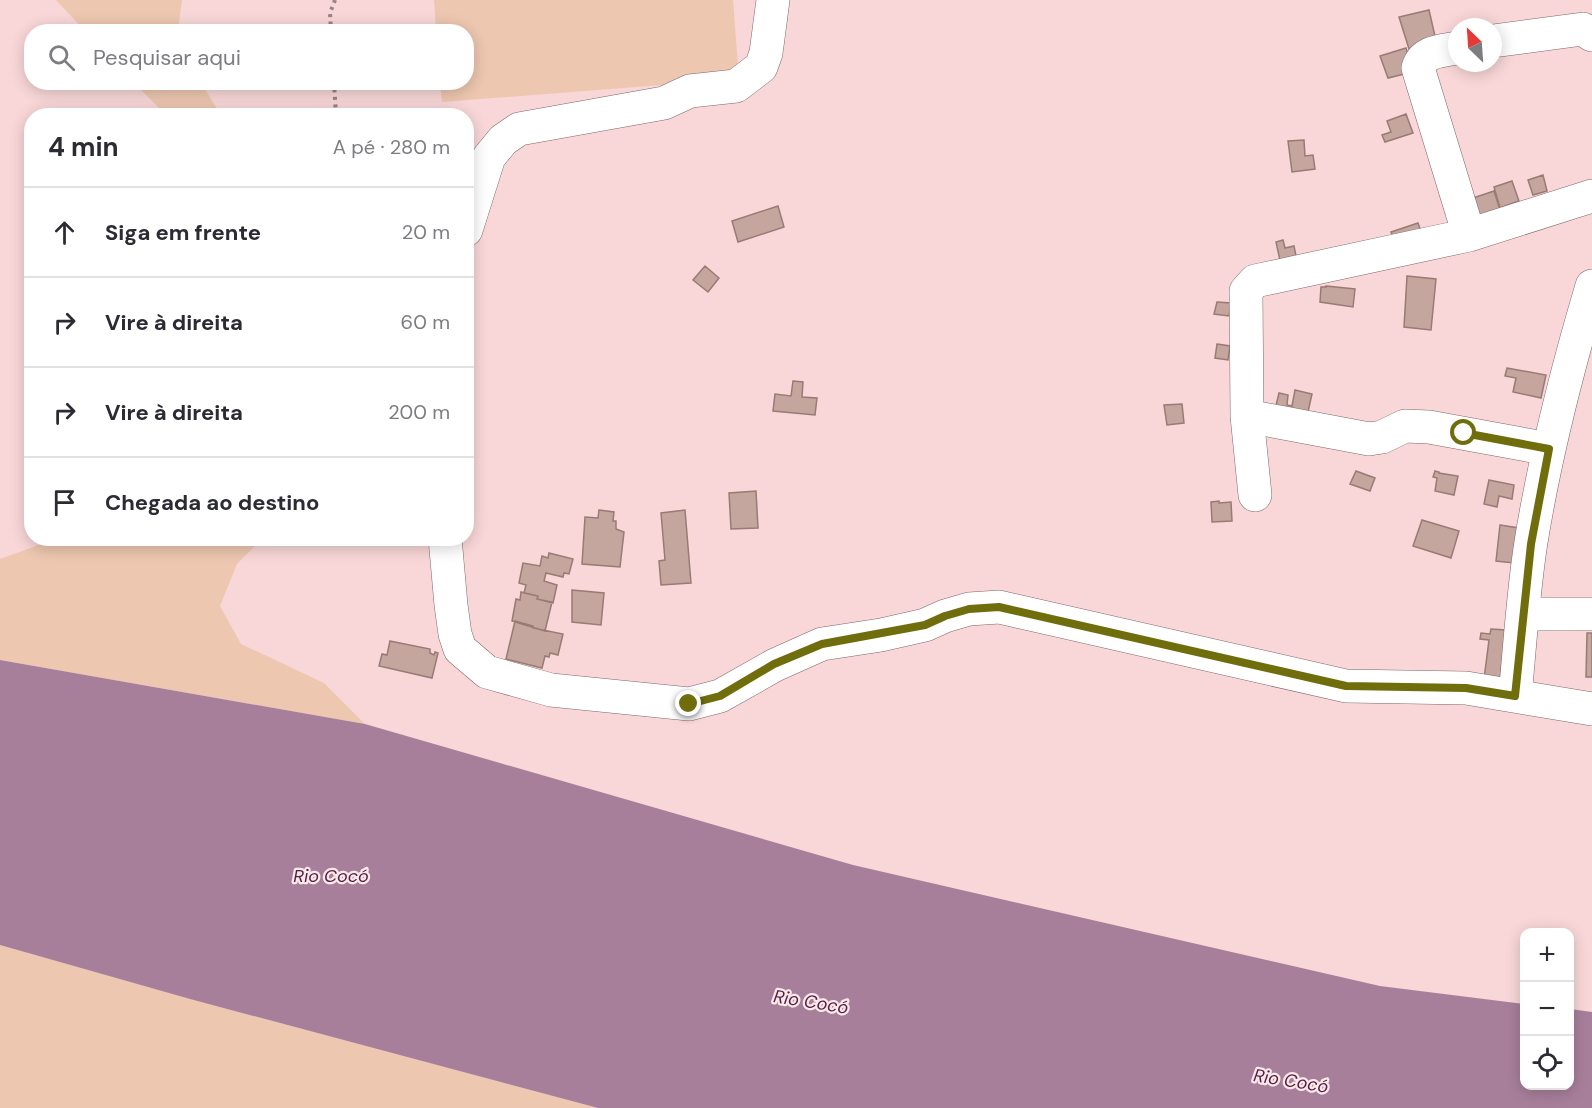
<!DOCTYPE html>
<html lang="pt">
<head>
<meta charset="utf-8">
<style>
	body { margin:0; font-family:"DM Sans",sans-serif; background:#f7f7f7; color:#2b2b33 }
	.controls { position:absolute; right:18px; bottom:18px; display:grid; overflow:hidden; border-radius:12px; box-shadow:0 3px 15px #0003 }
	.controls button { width:54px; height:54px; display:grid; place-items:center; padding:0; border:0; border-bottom:2px solid #e1e1e2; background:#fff; color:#2b2b33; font:30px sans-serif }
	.compass { position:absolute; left:1448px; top:18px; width:54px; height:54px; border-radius:50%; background:#fff; box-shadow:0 3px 15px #0003; rotate:335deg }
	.stop { position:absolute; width:18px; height:18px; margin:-14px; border:4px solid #706d0d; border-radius:50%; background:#fff }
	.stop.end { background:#706d0d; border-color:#fff; box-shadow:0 2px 6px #0008 }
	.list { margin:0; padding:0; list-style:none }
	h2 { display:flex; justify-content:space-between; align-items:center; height:78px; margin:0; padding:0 24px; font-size:26px }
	h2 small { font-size:20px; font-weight:400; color:#7c7c81 }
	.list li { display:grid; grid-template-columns:39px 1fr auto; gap:18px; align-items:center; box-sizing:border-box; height:90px; padding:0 24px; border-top:2px solid #e1e1e2 }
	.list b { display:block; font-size:22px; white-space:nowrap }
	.list em { font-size:20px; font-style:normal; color:#7c7c81 }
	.icon { flex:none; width:33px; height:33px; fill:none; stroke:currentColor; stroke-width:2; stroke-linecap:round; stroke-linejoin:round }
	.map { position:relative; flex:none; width:1592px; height:1108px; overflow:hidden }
	.search { position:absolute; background:#fff; box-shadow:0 3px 15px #0003; left:24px; top:24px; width:450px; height:66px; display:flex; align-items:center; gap:15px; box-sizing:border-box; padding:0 21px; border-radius:24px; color:#7c7c81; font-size:22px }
	.panel { position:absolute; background:#fff; box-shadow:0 3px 15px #0003; left:24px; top:108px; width:450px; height:438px; border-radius:24px }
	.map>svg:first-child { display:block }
</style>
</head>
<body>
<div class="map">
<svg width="1592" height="1108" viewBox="0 0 1592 1108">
	<rect width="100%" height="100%" fill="#f9d7d8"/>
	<path fill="#edc7b0" d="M56,0H182L178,31L86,32Z
		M434,0H733L739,79L442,102L440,83L466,82V32L436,31Z
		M134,83H201L221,115H166Z
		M55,539H262L237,564L220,606L241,644L324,683L365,724L0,660V559Z
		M0,945L190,999L598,1108H0Z"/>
	<path fill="#a87f9b" d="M0,660L365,724L853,865L1380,986L1524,1004V1086H1570V1009L1592,1012V1108H598L190,999L0,945Z"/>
	<path fill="#c4a69e" stroke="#987b74" stroke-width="1.5" d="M1429,10L1437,45L1410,52L1399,17Z
		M1406,48L1413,72L1388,78L1380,56Z
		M1406,114L1413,133L1385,142L1382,135L1391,132L1387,121Z
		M1304,140L1305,156L1313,155L1315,169L1292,172L1288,141Z
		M1543,175L1547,191L1533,195L1528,180Z
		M1512,181L1519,201L1500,208L1494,187Z
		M1494,191L1502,216L1475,224L1467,200Z
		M778,206L784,227L738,242L732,221Z
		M1418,223L1423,237L1396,244L1391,232Z
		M1283,240L1285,248L1294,246L1297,261L1281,265L1276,242Z
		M705,266L719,278L708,292L693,280Z
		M1407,276L1436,279L1431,330L1404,327Z
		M1326,286L1355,289L1353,307L1320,302L1321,287H1326Z
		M1217,302L1231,303L1229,316L1214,314Z
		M1217,344L1230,346L1228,360L1215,358Z
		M1507,368L1546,375L1541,398L1513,392L1516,378L1505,376Z
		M793,381L803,382L802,397L817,398L815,415L773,411L775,394L791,396Z
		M1295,390L1312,394L1305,425L1273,418L1279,393L1288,395L1287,405L1292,406Z
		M1182,404L1184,423L1167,425L1164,405Z
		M1356,471L1375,478L1370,491L1350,484Z
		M1435,471L1439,472V473L1458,476L1454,495L1435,491L1437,478L1433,477Z
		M1489,480L1514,485L1512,499L1499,496L1497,507L1484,504Z
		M756,491L758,528L731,529L729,493Z
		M1219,501V503L1231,502L1232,521L1212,522L1211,502Z
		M599,510L614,512L613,521H616V529L624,532L620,567L582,564L585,517L598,518Z
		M685,510L691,583L661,585L659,561L665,560L661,513Z
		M1422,520L1459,531L1451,558L1413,546Z
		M1500,525L1519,528L1514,563L1496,561Z
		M549,553L573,559L569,574L564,573L563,577L546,573L544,581L557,585L553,603L537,599L538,596L524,593L526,585L519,583L523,563L540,566L542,556L548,558Z
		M572,590L604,593L601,625L572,622Z
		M521,592L538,596L537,599L552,602L545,631L512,621L516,599L520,600Z
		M515,621L533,626V628L563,634L558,655L550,653L549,657L545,656L542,668L506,659Z
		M1491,629L1506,630L1500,680L1484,679L1489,640L1480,639L1481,633L1490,634Z
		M1587,633H1592V677H1586Z
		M390,641L430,649V653L434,655L435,652L438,653L432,678L379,666L382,654L387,655Z"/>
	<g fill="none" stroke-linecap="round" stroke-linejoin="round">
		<g stroke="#826567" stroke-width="34">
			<path id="street" d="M1493,41L1583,29L1592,35
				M1457,48C1441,51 1423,51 1418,68L1469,235
				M466,230L489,157L503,140L519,129L664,103L690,91L736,86L761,67L766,53L773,0
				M1247,416L1255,495
				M1549,449L1429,427L1405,426L1382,437L1369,439L1247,416L1246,291L1255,281L1469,235L1592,196
				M445,538L451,605L455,634L460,649L487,672L551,690L689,704L720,696L775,665L822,644L881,635L925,625L945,616L969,609L999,607L1346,686L1466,688L1592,709
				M1524,614H1592
				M1515,696C1520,645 1523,593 1531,542C1545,456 1567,370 1592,286"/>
		</g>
		<path stroke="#9a8384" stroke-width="4" stroke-dasharray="3 4.5" stroke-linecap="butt" d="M331,32L330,13L335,0
			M334,82L336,116"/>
		<use href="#street" stroke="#fff" stroke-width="33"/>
	</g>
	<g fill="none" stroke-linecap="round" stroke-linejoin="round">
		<path stroke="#706d0d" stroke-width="8" d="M689,704L720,696L774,664L822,644L925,625L945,616L969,609L999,607L1346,686L1466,688L1515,696L1531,544L1549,449L1464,433"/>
	</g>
	<g text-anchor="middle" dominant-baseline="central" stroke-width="4.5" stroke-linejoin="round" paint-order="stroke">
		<g font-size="18" font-style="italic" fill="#521e45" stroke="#fde8e9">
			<text x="331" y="876">Rio Cocó</text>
			<text transform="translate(811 1002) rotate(9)">Rio Cocó</text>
			<text transform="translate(1291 1081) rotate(9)">Rio Cocó</text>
		</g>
	</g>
</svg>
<div class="controls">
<button>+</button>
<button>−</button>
<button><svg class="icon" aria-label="locate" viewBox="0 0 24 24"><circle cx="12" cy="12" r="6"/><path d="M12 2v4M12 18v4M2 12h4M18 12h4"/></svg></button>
</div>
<svg class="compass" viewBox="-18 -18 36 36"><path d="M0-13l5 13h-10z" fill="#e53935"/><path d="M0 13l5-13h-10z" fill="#7c7c81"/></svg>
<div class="stop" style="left:1464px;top:433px"></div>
<div class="stop end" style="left:689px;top:704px"></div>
<div class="search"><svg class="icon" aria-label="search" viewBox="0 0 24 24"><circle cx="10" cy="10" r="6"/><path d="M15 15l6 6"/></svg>Pesquisar aqui</div>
<section class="panel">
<h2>4 min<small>A pé · 280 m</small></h2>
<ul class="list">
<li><svg class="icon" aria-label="ahead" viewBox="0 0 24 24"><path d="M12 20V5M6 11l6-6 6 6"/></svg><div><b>Siga em frente</b></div><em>20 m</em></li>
<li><svg class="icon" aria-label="right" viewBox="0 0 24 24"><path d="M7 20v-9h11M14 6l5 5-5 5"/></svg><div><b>Vire à direita</b></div><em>60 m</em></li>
<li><svg class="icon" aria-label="right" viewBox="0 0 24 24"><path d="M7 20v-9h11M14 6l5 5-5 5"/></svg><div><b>Vire à direita</b></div><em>200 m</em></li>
<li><svg class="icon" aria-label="arrive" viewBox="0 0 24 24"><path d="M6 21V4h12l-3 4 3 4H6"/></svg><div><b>Chegada ao destino</b></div></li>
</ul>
</section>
</div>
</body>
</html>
